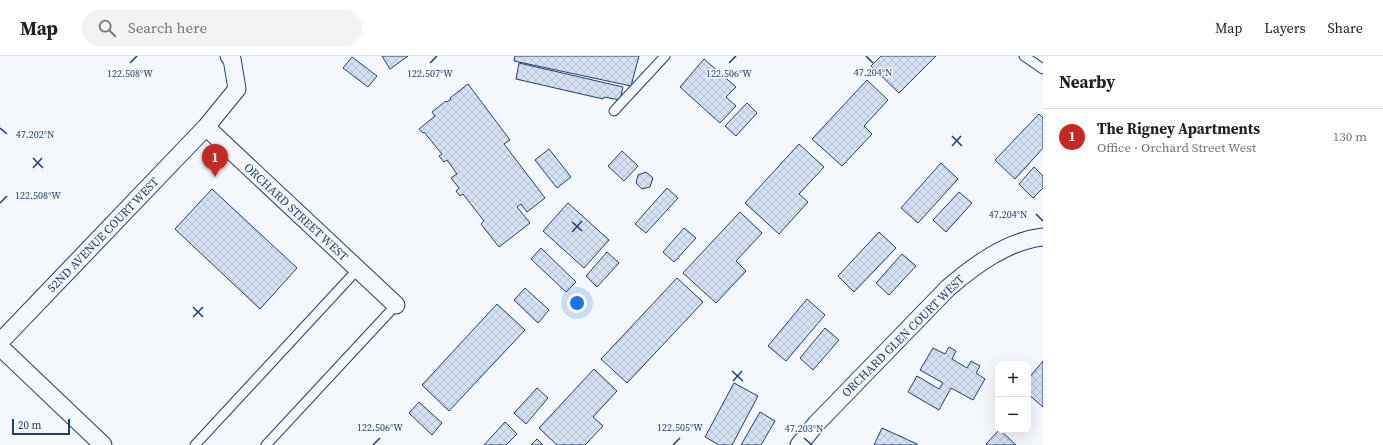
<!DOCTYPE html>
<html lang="en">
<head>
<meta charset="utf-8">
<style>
	body { margin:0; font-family:"Source Serif 4",serif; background:#f2f2f2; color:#202124 }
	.controls { position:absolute; right:12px; bottom:12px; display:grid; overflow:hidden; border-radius:8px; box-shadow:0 4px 16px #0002 }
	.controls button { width:36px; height:36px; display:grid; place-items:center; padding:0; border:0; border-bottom:1px solid #e0e0e0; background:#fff; color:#202124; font:20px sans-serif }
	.scale { position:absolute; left:12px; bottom:10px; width:58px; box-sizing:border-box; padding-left:4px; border:2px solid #1d3f73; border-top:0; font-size:11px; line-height:14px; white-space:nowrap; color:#1d3f73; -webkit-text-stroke:3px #f4f7fb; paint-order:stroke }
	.you { position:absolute; left:577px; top:247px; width:14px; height:14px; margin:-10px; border:3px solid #fff; border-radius:50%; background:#1a73e8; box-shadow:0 0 0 6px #1a73e833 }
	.badge { display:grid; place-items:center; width:26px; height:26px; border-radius:50%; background:#c62828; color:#fff; font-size:13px; font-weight:700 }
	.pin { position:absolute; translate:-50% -33px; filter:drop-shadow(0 1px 2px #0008) }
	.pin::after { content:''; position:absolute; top:21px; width:14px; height:12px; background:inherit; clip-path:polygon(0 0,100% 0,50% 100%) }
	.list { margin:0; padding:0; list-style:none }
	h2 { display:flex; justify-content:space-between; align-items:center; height:52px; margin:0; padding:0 16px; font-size:17px }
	h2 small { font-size:13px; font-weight:400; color:#757577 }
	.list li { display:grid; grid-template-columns:26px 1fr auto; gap:12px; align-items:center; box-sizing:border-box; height:56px; padding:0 16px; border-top:1px solid #e0e0e0 }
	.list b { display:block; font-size:15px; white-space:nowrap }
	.list p { margin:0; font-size:13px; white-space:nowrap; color:#757577 }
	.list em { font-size:13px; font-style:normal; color:#757577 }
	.icon { flex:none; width:22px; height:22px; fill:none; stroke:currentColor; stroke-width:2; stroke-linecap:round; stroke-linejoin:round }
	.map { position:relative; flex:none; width:1043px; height:389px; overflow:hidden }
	header { display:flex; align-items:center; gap:24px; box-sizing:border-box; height:56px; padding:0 20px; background:#fff; border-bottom:1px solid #e0e0e0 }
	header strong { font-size:19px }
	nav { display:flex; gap:22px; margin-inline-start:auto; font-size:14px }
	.search { width:280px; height:36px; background:#f2f2f2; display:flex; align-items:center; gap:10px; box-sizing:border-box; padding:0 14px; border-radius:22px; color:#757577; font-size:15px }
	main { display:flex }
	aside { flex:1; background:#fff }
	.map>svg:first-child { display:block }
</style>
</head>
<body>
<header>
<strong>Map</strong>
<div class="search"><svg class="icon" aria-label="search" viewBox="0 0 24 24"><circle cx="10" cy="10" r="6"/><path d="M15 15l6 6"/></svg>Search here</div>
<nav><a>Map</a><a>Layers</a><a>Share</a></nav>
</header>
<main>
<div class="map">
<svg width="1043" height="389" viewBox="0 0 1043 389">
	<defs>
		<pattern id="building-cross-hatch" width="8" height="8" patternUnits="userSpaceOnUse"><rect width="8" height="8" fill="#d5e0f0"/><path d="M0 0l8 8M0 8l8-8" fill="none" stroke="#b6c1d1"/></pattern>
	</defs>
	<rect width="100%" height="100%" fill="#f4f7fb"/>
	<path fill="url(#building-cross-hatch)" stroke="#1d3f73" d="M382,0H408L390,13Z
		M515,0H639L631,30L514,5Z
		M881,0H936L899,37L871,10Z
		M352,1L377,20L368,31L343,12Z
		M704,3L736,31L726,41L736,50L720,67L680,31Z
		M519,7L623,31L620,44L604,41L603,43L516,23Z
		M867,24L888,44L864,70L872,78L842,110L812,83Z
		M468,28L510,84L504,88L545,142L527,156L521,148L517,151L530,167L499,191L481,168L484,165L463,138L460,140L456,135L459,132L451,122L457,118L447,104L444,106L439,100L442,98L424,76L423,77L419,73L435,60L432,56L446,45L447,46L451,43L450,42Z
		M747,47L757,57L736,80L725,70Z
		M1039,58L1043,62V92L1015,123L995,104Z
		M799,88L824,111L799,138L808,146L779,178L745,147Z
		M549,93L571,121L557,132L535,104Z
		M622,95L638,110L624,125L608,110Z
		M941,107L958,123L918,167L901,152Z
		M1034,111L1043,120V132L1033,142L1019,128Z
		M646,116L653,122L650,131L642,133L636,127L638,119Z
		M667,132L678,142L646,177L635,168Z
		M212,133L297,212L260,253L175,173Z
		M959,136L972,147L946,176L933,164Z
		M568,147L609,184L584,212L543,175Z
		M740,156L762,177L736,205L746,215L716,247L683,217Z
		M684,172L696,182L674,206L663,196Z
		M879,176L896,192L854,236L838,220Z
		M541,192L576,226L566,236L531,203Z
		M607,196L619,207L597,231L586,220Z
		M902,198L916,210L889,239L876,227Z
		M677,222L703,246L627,327L601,303Z
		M525,232L549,254L538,267L514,244Z
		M807,243L825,259L786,305L768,290Z
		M497,248L525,274L449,355L422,329Z
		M825,272L839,284L813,314L800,302Z
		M949,291L956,295L952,303L967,312L971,305L980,310L976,317L985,323L973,344L951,332L939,354L908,336L917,320L939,333L943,327L920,314L933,292L945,298Z
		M1043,305V351L1028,338V323Z
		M594,313L617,335L593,361L603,370L585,389H557L539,372Z
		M734,327L758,340L732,389H719L705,381Z
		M537,332L548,342L526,368L514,357Z
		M419,346L442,367L432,379L409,357Z
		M760,356L775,365L761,389H741Z
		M505,366L517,378L506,389H484Z
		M882,372L917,388V389H874Z
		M999,374H1000L1016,389H987L986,388Z
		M537,383L543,389H531Z"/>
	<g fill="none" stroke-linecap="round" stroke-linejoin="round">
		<g stroke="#1d3f73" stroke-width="11">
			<path id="service" d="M1024,0L1043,13
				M614,55L665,0
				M195,389L358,213
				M266,389L396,249"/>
		</g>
		<g stroke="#1d3f73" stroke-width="19">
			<path id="minor" d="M229,0L232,3L237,33L206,71L396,249
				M0,286L206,71
				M0,291L103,389
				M799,389L816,368L948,232C975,209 1007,185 1043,181"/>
		</g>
		<use href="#service" stroke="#f4f7fb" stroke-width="9"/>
		<use href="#minor" stroke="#f4f7fb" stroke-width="17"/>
	</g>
	<path fill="none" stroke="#1d3f73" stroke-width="1.5" d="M866,0L873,7M130,7L137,0M430,7L437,0M729,7L736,0M0,72L7,78M952,80L962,90M952,90L961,80M33,102L43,112M33,112L42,102M0,147L7,140M1036,158L1043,165M572,166L582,175M572,176L582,165M193,251L203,261M193,261L203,251M732,315L743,325M733,325L742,315M804,382L812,389M373,389L380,382M673,389L680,382"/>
	<g text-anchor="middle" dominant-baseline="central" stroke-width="3" stroke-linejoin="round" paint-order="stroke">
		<g font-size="12" fill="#1d3f73" stroke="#f4f7fb">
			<text transform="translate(296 156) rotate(43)">ORCHARD STREET WEST</text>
			<text transform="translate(103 179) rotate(-46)">52ND AVENUE COURT WEST</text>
			<text transform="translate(903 280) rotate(-45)">ORCHARD GLEN COURT WEST</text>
		</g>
	</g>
	<g font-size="10" text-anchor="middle" fill="#1d3f73" stroke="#f4f7fb" stroke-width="3" stroke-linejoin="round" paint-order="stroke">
		<text x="873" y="20">47.204°N</text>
		<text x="130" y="21">122.508°W</text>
		<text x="430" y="21">122.507°W</text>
		<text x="729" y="21">122.506°W</text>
		<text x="35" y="82">47.202°N</text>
		<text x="38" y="143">122.508°W</text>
		<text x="1008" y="162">47.204°N</text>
		<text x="380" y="375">122.506°W</text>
		<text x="680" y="375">122.505°W</text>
		<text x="804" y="376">47.203°N</text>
	</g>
</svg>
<div class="controls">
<button>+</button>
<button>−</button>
</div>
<div class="scale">20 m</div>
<div class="you"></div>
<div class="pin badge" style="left:215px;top:121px">1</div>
</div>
<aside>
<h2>Nearby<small></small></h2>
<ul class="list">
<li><span class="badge">1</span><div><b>The Rigney Apartments</b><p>Office · Orchard Street West</p></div><em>130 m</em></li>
</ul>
</aside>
</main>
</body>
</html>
